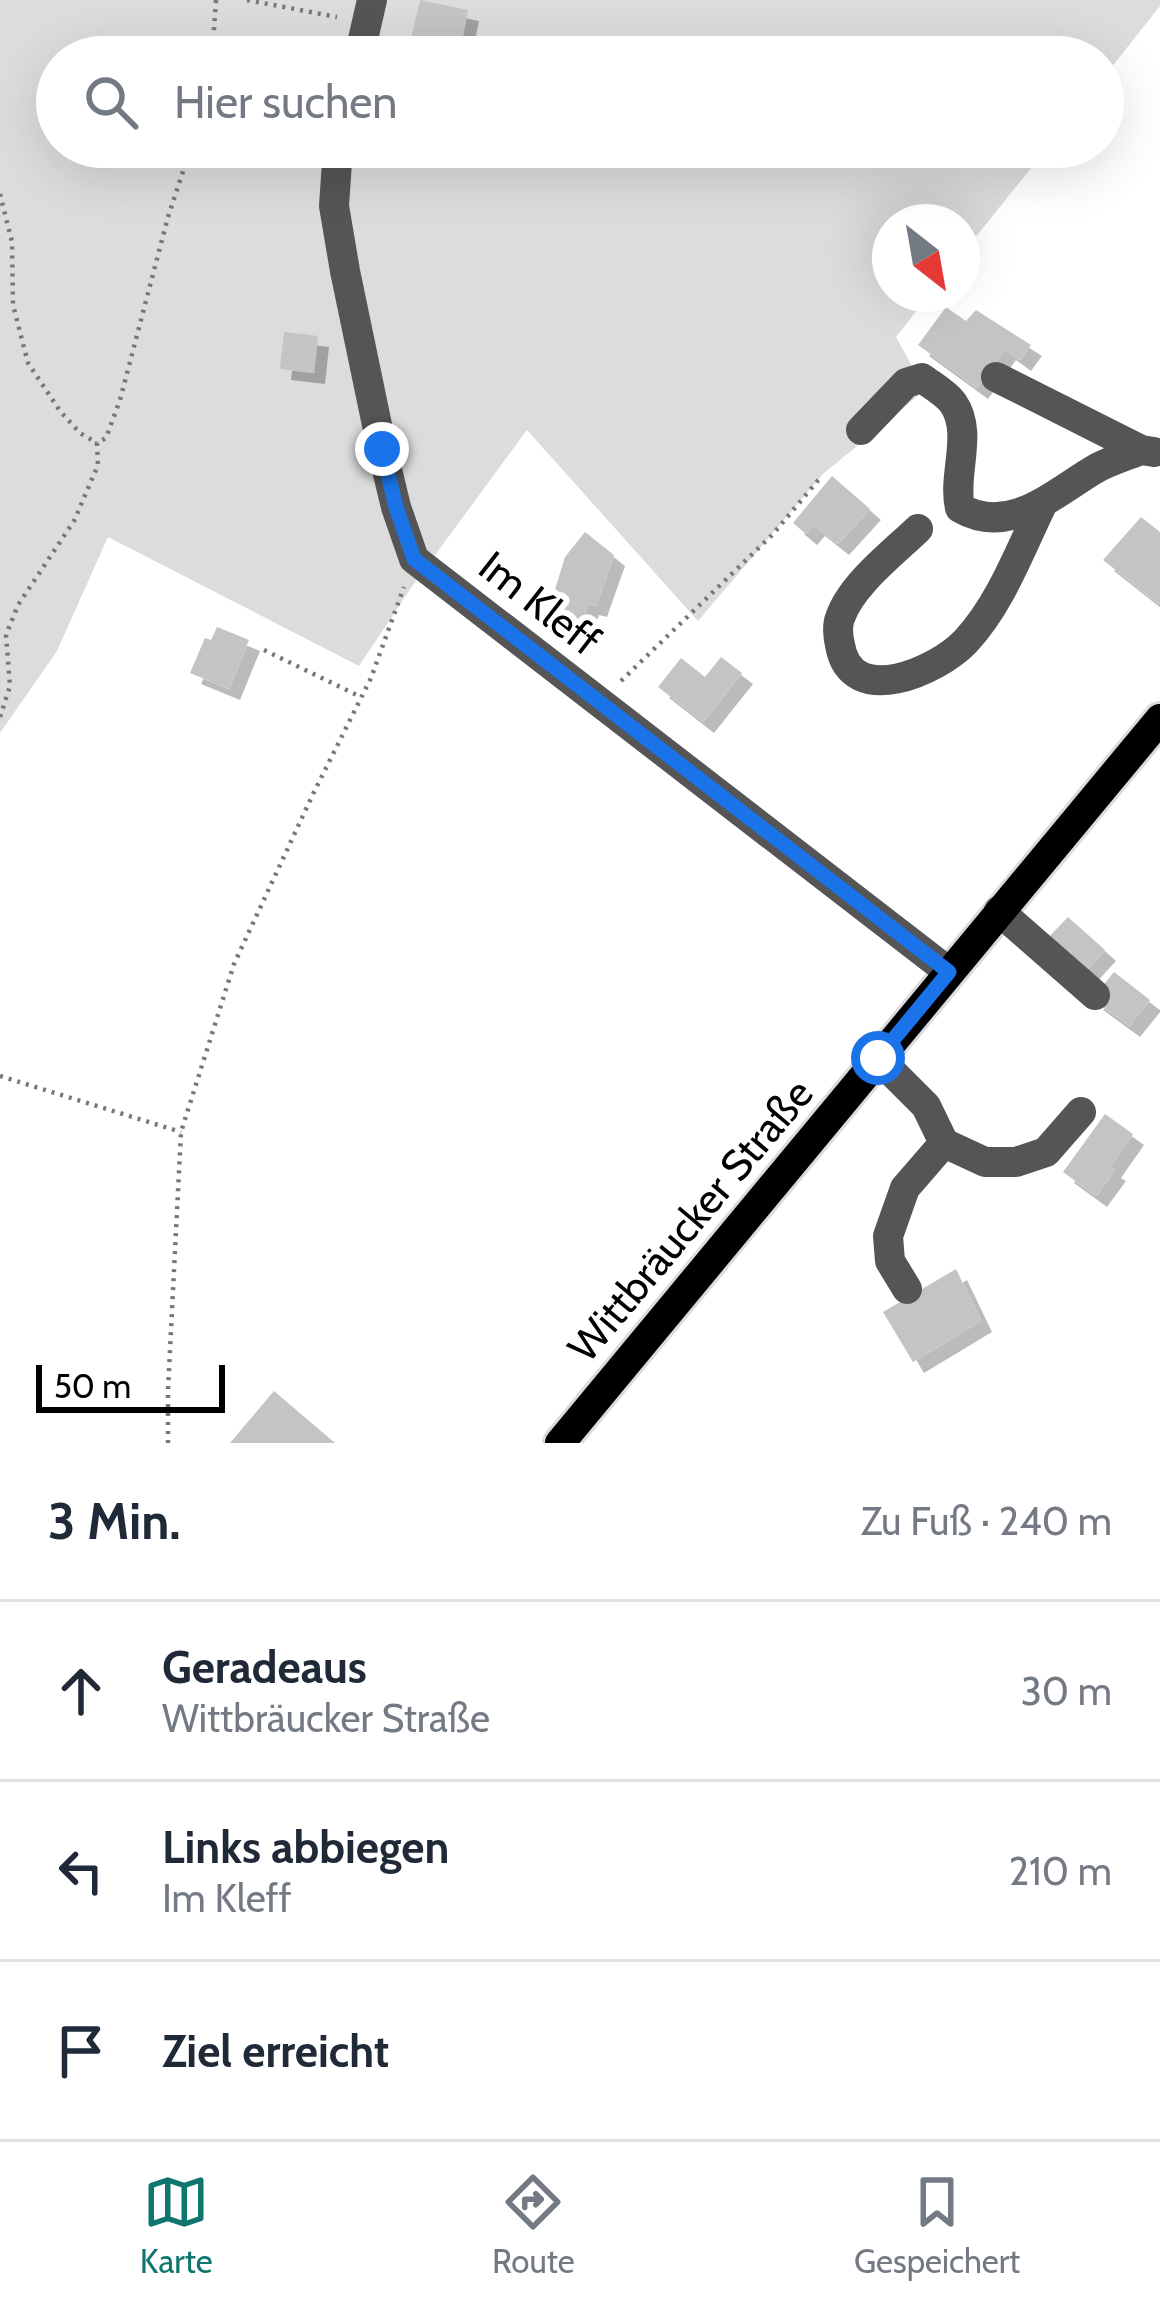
<!DOCTYPE html>
<html lang="de">
<head>
<meta charset="utf-8">
<style>
	body { margin:0; font-family:Cabin,sans-serif; background:#f2f2f3; color:#1f2937 }
	.compass { position:absolute; left:872px; top:204px; width:108px; height:108px; border-radius:50%; background:#fff; box-shadow:0 12px 48px #0002; rotate:149deg }
	.scale { position:absolute; left:36px; bottom:30px; width:189px; box-sizing:border-box; padding-left:12px; border:6px solid #000; border-top:0; font-size:33px; line-height:42px; white-space:nowrap; color:#000; -webkit-text-stroke:9px #fff; paint-order:stroke }
	.stop { position:absolute; width:36px; height:36px; margin:-27px; border:9px solid #1a73e8; border-radius:50%; background:#fff }
	.stop.end { background:#1a73e8; border-color:#fff; box-shadow:0 3px 12px #0008 }
	.list { margin:0; padding:0; list-style:none }
	h2 { display:flex; justify-content:space-between; align-items:center; height:156px; margin:0; padding:0 48px; font-size:51px }
	h2 small { font-size:39px; font-weight:400; color:#747a83 }
	.list li { display:grid; grid-template-columns:78px 1fr auto; gap:36px; align-items:center; box-sizing:border-box; height:180px; padding:0 48px; border-top:3px solid #e0e1e3 }
	.list b { display:block; font-size:45px; white-space:nowrap }
	.list p { margin:0; font-size:39px; white-space:nowrap; color:#747a83 }
	.list em { font-size:39px; font-style:normal; color:#747a83 }
	.icon { flex:none; width:66px; height:66px; fill:none; stroke:currentColor; stroke-width:2; stroke-linecap:round; stroke-linejoin:round }
	.map { position:relative; flex:none; width:1160px; height:1443px; overflow:hidden }
	.search { position:absolute; background:#fff; box-shadow:0 12px 48px #0002; left:36px; right:36px; top:36px; height:132px; display:flex; align-items:center; gap:30px; box-sizing:border-box; padding:0 42px; border-radius:66px; color:#747a83; font-size:45px }
	.sheet { height:696px; background:#fff }
	nav { display:flex; justify-content:space-around; align-items:center; box-sizing:border-box; height:168px; border-top:3px solid #e0e1e3; background:#fff; font-size:33px; color:#747a83 }
	nav a { display:grid; justify-items:center; gap:6px }
	nav .on { color:#0f766e }
	.map>svg:first-child { display:block }
</style>
</head>
<body>
<div class="map">
<svg width="1160" height="1443" viewBox="0 0 1160 1443">
	<defs>
		<filter id="shadow"><feDropShadow dx="11" dy="11" stdDeviation="0" flood-color="#0004"/></filter>
	</defs>
	<rect width="100%" height="100%" fill="#fff"/>
	<path fill="#dcdcdc" d="M0,0H1160V6L1103,78V57H57V147H1048L962,254V222H890V294H930L896,337L925,390L823,474L698,621L527,430L413,585L359,666L108,537L57,651L0,733Z"/>
	<path fill="#c4c4c4" filter="url(#shadow)" d="M420,0L468,10L460,50L448,47L446,57L419,51L421,40L411,38Z
		M946,307L966,321L976,310L1031,345L1020,360L1005,349L977,388L918,345Z
		M284,332L318,336L314,373L280,369Z
		M832,476L870,509L838,544L814,525L806,534L793,523Z
		M1141,517L1160,532V605L1103,560Z
		M585,532L614,555L596,606L588,604L582,620L549,609L565,557Z
		M217,627L249,640L229,689L190,673L205,638L211,640Z
		M721,657L742,673L703,722L658,687L681,658L705,677Z
		M1068,917L1105,950L1082,975L1044,942Z
		M1114,972L1150,1000L1129,1026L1092,999Z
		M1105,1114L1133,1134L1110,1167L1115,1170L1096,1196L1063,1172Z
		M956,1269L981,1321L913,1362L883,1312Z
		M274,1391L335,1443H230Z"/>
	<g fill="none" stroke-linecap="round" stroke-linejoin="round">
		<g stroke="#dbdbdb" stroke-width="36">
			<path id="major" d="M560,1443L1160,719"/>
		</g>
		<path stroke="#777" stroke-width="4.5" stroke-dasharray="3 6" stroke-linecap="butt" d="M247,0L337,17
			M212,57L216,0
			M0,194L12,242L13,305L28,363L60,411L80,433L97,443
			M264,650L361,697
			M621,681L773,534L820,478
			M0,717L10,686L6,635L18,605L74,521L98,465L97,443L106,438L120,400L168,217L191,147
			M0,1076L181,1132
			M168,1443V1390L181,1132L234,964L313,794L371,678L404,587"/>
		<path stroke="#555" stroke-width="30" d="M359,57L372,0
			M338,147L334,206L345,271L382,449L396,507L414,559L949,972
			M996,377L1141,450L1154,452
			M861,430L906,383L922,378C931,385 946,393 953,403C974,433 952,475 960,508C1010,537 1055,492 1097,468C1110,461 1126,456 1141,450
			M918,529C893,553 851,585 840,618C837,625 838,637 840,645C851,710 938,671 966,641C1001,603 1020,550 1042,505
			M999,911L1095,995
			M878,1058L926,1106L944,1143L985,1162H1016L1046,1152L1081,1112
			M907,1289L890,1261L888,1236L905,1188L944,1143"/>
		<use href="#major" stroke="#000" stroke-width="30"/>
	</g>
	<g fill="none" stroke-linecap="round" stroke-linejoin="round">
		<path stroke="#1a73e8" stroke-width="15" d="M382,449L396,507L414,559L949,972L878,1058"/>
	</g>
	<g text-anchor="middle" dominant-baseline="central" stroke-width="12" stroke-linejoin="round" paint-order="stroke">
		<g font-size="42" fill="#000" stroke="#fff">
			<text transform="translate(540 603) rotate(38)">Im Kleff</text>
			<text transform="translate(690 1220) rotate(-50)">Wittbräucker Straße</text>
		</g>
	</g>
</svg>
<svg class="compass" viewBox="-18 -18 36 36"><path d="M0-13l5 13h-10z" fill="#e53935"/><path d="M0 13l5-13h-10z" fill="#747a83"/></svg>
<div class="scale">50 m</div>
<div class="stop" style="left:878px;top:1058px"></div>
<div class="stop end" style="left:382px;top:449px"></div>
<div class="search"><svg class="icon" aria-label="search" viewBox="0 0 24 24"><circle cx="10" cy="10" r="6"/><path d="M15 15l6 6"/></svg>Hier suchen</div>
</div>
<section class="sheet">
<h2>3 Min.<small>Zu Fuß · 240 m</small></h2>
<ul class="list">
<li><svg class="icon" aria-label="ahead" viewBox="0 0 24 24"><path d="M12 20V5M6 11l6-6 6 6"/></svg><div><b>Geradeaus</b><p>Wittbräucker Straße</p></div><em>30 m</em></li>
<li><svg class="icon" aria-label="left" viewBox="0 0 24 24"><path d="M17 20v-9H6M10 6l-5 5 5 5"/></svg><div><b>Links abbiegen</b><p>Im Kleff</p></div><em>210 m</em></li>
<li><svg class="icon" aria-label="arrive" viewBox="0 0 24 24"><path d="M6 21V4h12l-3 4 3 4H6"/></svg><div><b>Ziel erreicht</b></div></li>
</ul>
</section>
<nav>
<a class="on"><svg class="icon" aria-label="map" viewBox="0 0 24 24"><path d="M3 6l6-2 6 2 6-2v14l-6 2-6-2-6 2zM9 4v14M15 6v14"/></svg>Karte</a>
<a><svg class="icon" aria-label="directions" viewBox="0 0 24 24"><path d="M12 3l9 9-9 9-9-9zM9 14v-3h6M13 9l2 2-2 2"/></svg>Route</a>
<a><svg class="icon" aria-label="saved" viewBox="0 0 24 24"><path d="M7 4h10v16l-5-4-5 4z"/></svg>Gespeichert</a>
</nav>
</body>
</html>
